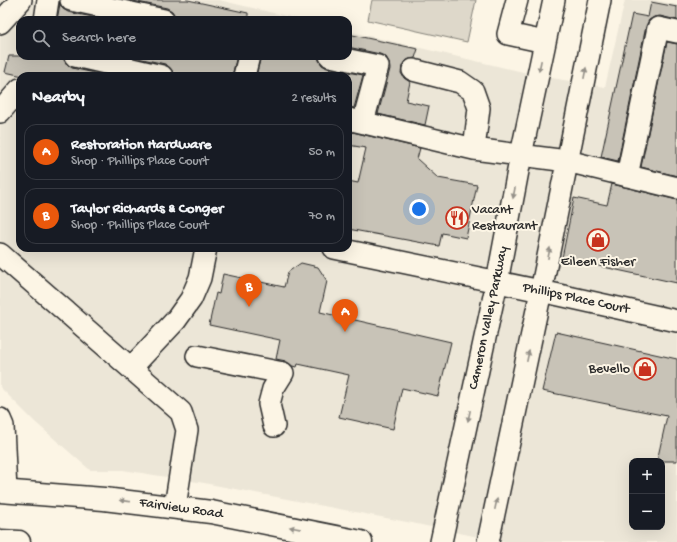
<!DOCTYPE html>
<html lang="en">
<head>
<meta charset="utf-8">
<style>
	body { margin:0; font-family:"Gochi Hand",sans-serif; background:#20242c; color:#f1f3f6 }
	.controls { position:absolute; right:12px; bottom:12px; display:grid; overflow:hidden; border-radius:8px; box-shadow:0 4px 16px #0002 }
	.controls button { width:36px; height:36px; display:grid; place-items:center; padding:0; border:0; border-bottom:1px solid #363941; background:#171b24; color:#f1f3f6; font:20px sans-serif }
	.you { position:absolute; left:419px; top:209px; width:14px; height:14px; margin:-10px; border:3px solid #fff; border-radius:50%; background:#1a73e8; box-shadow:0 0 0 6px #1a73e833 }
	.badge { display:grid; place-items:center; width:26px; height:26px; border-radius:50%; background:#ea580c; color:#fff; font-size:13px; font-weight:700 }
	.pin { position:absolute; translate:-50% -33px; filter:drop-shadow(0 1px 2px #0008) }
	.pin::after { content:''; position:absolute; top:21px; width:14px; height:12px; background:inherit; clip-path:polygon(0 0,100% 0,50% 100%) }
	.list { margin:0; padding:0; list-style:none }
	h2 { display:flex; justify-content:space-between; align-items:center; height:52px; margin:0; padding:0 16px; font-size:17px }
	h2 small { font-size:13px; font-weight:400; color:#9ea1a6 }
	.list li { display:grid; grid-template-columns:26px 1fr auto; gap:12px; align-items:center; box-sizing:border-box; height:56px; margin:0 8px 8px; padding:0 8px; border:1px solid #363941; border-radius:12px }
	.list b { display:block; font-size:15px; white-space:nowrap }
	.list p { margin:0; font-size:13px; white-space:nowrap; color:#9ea1a6 }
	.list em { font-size:13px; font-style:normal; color:#9ea1a6 }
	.icon { flex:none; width:22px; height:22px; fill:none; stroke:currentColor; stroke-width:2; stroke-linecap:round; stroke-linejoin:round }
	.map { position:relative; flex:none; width:677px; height:542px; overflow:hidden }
	.search { position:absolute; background:#171b24; box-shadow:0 4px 16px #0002; left:16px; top:16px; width:336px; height:44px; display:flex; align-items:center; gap:10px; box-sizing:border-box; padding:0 14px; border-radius:12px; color:#9ea1a6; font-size:15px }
	.panel { position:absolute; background:#171b24; box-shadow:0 4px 16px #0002; left:16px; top:72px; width:336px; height:180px; border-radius:12px }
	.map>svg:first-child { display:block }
</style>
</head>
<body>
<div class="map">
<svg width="677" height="542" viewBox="0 0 677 542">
	<rect width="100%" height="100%" fill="#fcf5e5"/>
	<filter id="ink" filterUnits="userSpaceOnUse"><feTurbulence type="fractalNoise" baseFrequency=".025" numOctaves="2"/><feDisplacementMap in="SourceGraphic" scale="8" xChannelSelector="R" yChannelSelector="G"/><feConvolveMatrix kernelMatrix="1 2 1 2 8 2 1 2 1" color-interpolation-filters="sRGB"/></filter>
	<g filter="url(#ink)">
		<path fill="#ece6d7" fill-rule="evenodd" d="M0,0H219L303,20H20V56H348V31L540,76L605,87L625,0H655L677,5V542H502L412,523L204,483L123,470H90L35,422L0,387ZM20,76H348V248H20ZM632,461H662V527H632Z"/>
		<path fill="#ded8ca" stroke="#84827a" d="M372,0H476L467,42L368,20Z"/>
		<path fill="#c8c3b7" stroke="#2b2b2b" d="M128,0H188L248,13V20H176L175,16L172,11L167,8Z
			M651,2L677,7V20L660,16L654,17L649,20L646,26L618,161L601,157L632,14L648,17Z
			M60,4L63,9L68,12L107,20H57Z
			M348,34L418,49L415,58L409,59L404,62L402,67L401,73L404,78L410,82L406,101L429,106L425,125L378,114L390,69L389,62L386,57L380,54L348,47Z
			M667,42L677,44V176L641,167Z
			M9,56H63L64,60L67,64L72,68L108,76H23L5,72Z
			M129,56H237L232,76H174L173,72L170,68L165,64Z
			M261,56H318L319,60L322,65L327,68L363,75L354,108L348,107V76H256Z
			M348,131L420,148L417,159L438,178L477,185L466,238L442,233L439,246L348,229V181L358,183L366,148L348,145Z
			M612,184L677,200V283L562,258L574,198L607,205Z
			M301,263L318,267L327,281L320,312L451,342L438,396L402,388L393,429L339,417L349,375L298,364L297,367L292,366L286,361L276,359L280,340L209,325L216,293L219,294L223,274L284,287L288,272Z
			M556,332L677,359V461H657L667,416L542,391Z"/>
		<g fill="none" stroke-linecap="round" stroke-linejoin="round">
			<g stroke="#2b2b2b" stroke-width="24">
				<path id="minor" d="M71,0L164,20
					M517,0L508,34L545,42
					M45,20L48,0
					M0,23L21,0
					M75,56L162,76
					M330,56L378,66L363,122
					M413,70L460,82L473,91L479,108L474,149
					M244,76L249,56
					M0,112L20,89
					M348,119L474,149L567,161L677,188
					M627,176L658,28L677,32
					M334,248L541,291L677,321
					M0,254L181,412L187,430L175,507
					M197,356L283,373L273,389L269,404L274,426
					M131,368L176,320L191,299L200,278L206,248
					M0,419L3,426L6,491
					M441,542L497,282L521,155L554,0
					M488,542L541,291L600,0"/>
			</g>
			<g stroke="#2b2b2b" stroke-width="25">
				<path id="major" d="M0,491L104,499L211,512L361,542
					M0,541L19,542"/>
			</g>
			<use href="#minor" stroke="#fcf5e5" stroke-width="21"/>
			<use href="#major" stroke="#fcf5e5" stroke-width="22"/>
		</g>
		<defs><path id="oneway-solid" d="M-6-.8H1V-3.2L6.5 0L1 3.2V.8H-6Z"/></defs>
		<g fill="#949088">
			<use href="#oneway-solid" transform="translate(540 66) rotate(102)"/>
			<use href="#oneway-solid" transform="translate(585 73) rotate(-79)"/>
			<use href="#oneway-solid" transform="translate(514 193) rotate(101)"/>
			<use href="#oneway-solid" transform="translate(549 253) rotate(-79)"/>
			<use href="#oneway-solid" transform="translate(528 356) rotate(-78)"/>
			<use href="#oneway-solid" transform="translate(469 416) rotate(102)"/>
			<use href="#oneway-solid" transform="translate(125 501) rotate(-173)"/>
			<use href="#oneway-solid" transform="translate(496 504) rotate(-78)"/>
			<use href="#oneway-solid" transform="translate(295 528) rotate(-169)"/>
		</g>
	</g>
	<defs>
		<g id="restaurant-ring" transform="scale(1.15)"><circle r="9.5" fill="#fcf5e5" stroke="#c8321e" stroke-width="1.5"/><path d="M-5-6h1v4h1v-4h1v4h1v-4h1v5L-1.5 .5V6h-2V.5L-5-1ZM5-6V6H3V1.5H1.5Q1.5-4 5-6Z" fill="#c8321e"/></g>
		<g id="shop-ring" transform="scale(1.15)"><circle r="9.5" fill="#fcf5e5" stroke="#c8321e" stroke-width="1.5"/><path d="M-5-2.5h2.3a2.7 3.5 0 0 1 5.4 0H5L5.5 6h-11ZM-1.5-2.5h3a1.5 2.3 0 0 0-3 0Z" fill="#c8321e"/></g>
	</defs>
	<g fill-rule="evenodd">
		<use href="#restaurant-ring" x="457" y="218"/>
		<use href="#shop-ring" x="598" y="240"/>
		<use href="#shop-ring" x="645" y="369"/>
	</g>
	<g text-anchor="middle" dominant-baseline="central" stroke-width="4" stroke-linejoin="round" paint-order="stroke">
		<g font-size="14" fill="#2b2b2b" stroke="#fcf5e5" text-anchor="start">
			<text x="472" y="210">Vacant<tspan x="472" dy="16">Restaurant</tspan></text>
			<text x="598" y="262" text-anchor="middle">Eileen Fisher</text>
			<text x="630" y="369" text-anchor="end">Bevello</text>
		</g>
		<g font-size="14" fill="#2b2b2b" stroke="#fcf5e5">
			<text transform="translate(576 299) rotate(12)">Phillips Place Court</text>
			<text transform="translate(489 318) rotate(-78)">Cameron Valley Parkway</text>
			<text transform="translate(181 509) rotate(8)">Fairview Road</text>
		</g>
	</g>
</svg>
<div class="controls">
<button>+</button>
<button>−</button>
</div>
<div class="you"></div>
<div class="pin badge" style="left:345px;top:332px">A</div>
<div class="pin badge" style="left:249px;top:307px">B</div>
<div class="search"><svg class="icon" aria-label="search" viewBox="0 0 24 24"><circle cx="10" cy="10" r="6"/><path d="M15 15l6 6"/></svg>Search here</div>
<section class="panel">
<h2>Nearby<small>2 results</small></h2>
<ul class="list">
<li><span class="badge">A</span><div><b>Restoration Hardware</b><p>Shop · Phillips Place Court</p></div><em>50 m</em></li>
<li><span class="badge">B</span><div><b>Taylor Richards &amp; Conger</b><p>Shop · Phillips Place Court</p></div><em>70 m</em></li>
</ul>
</section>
</div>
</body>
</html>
